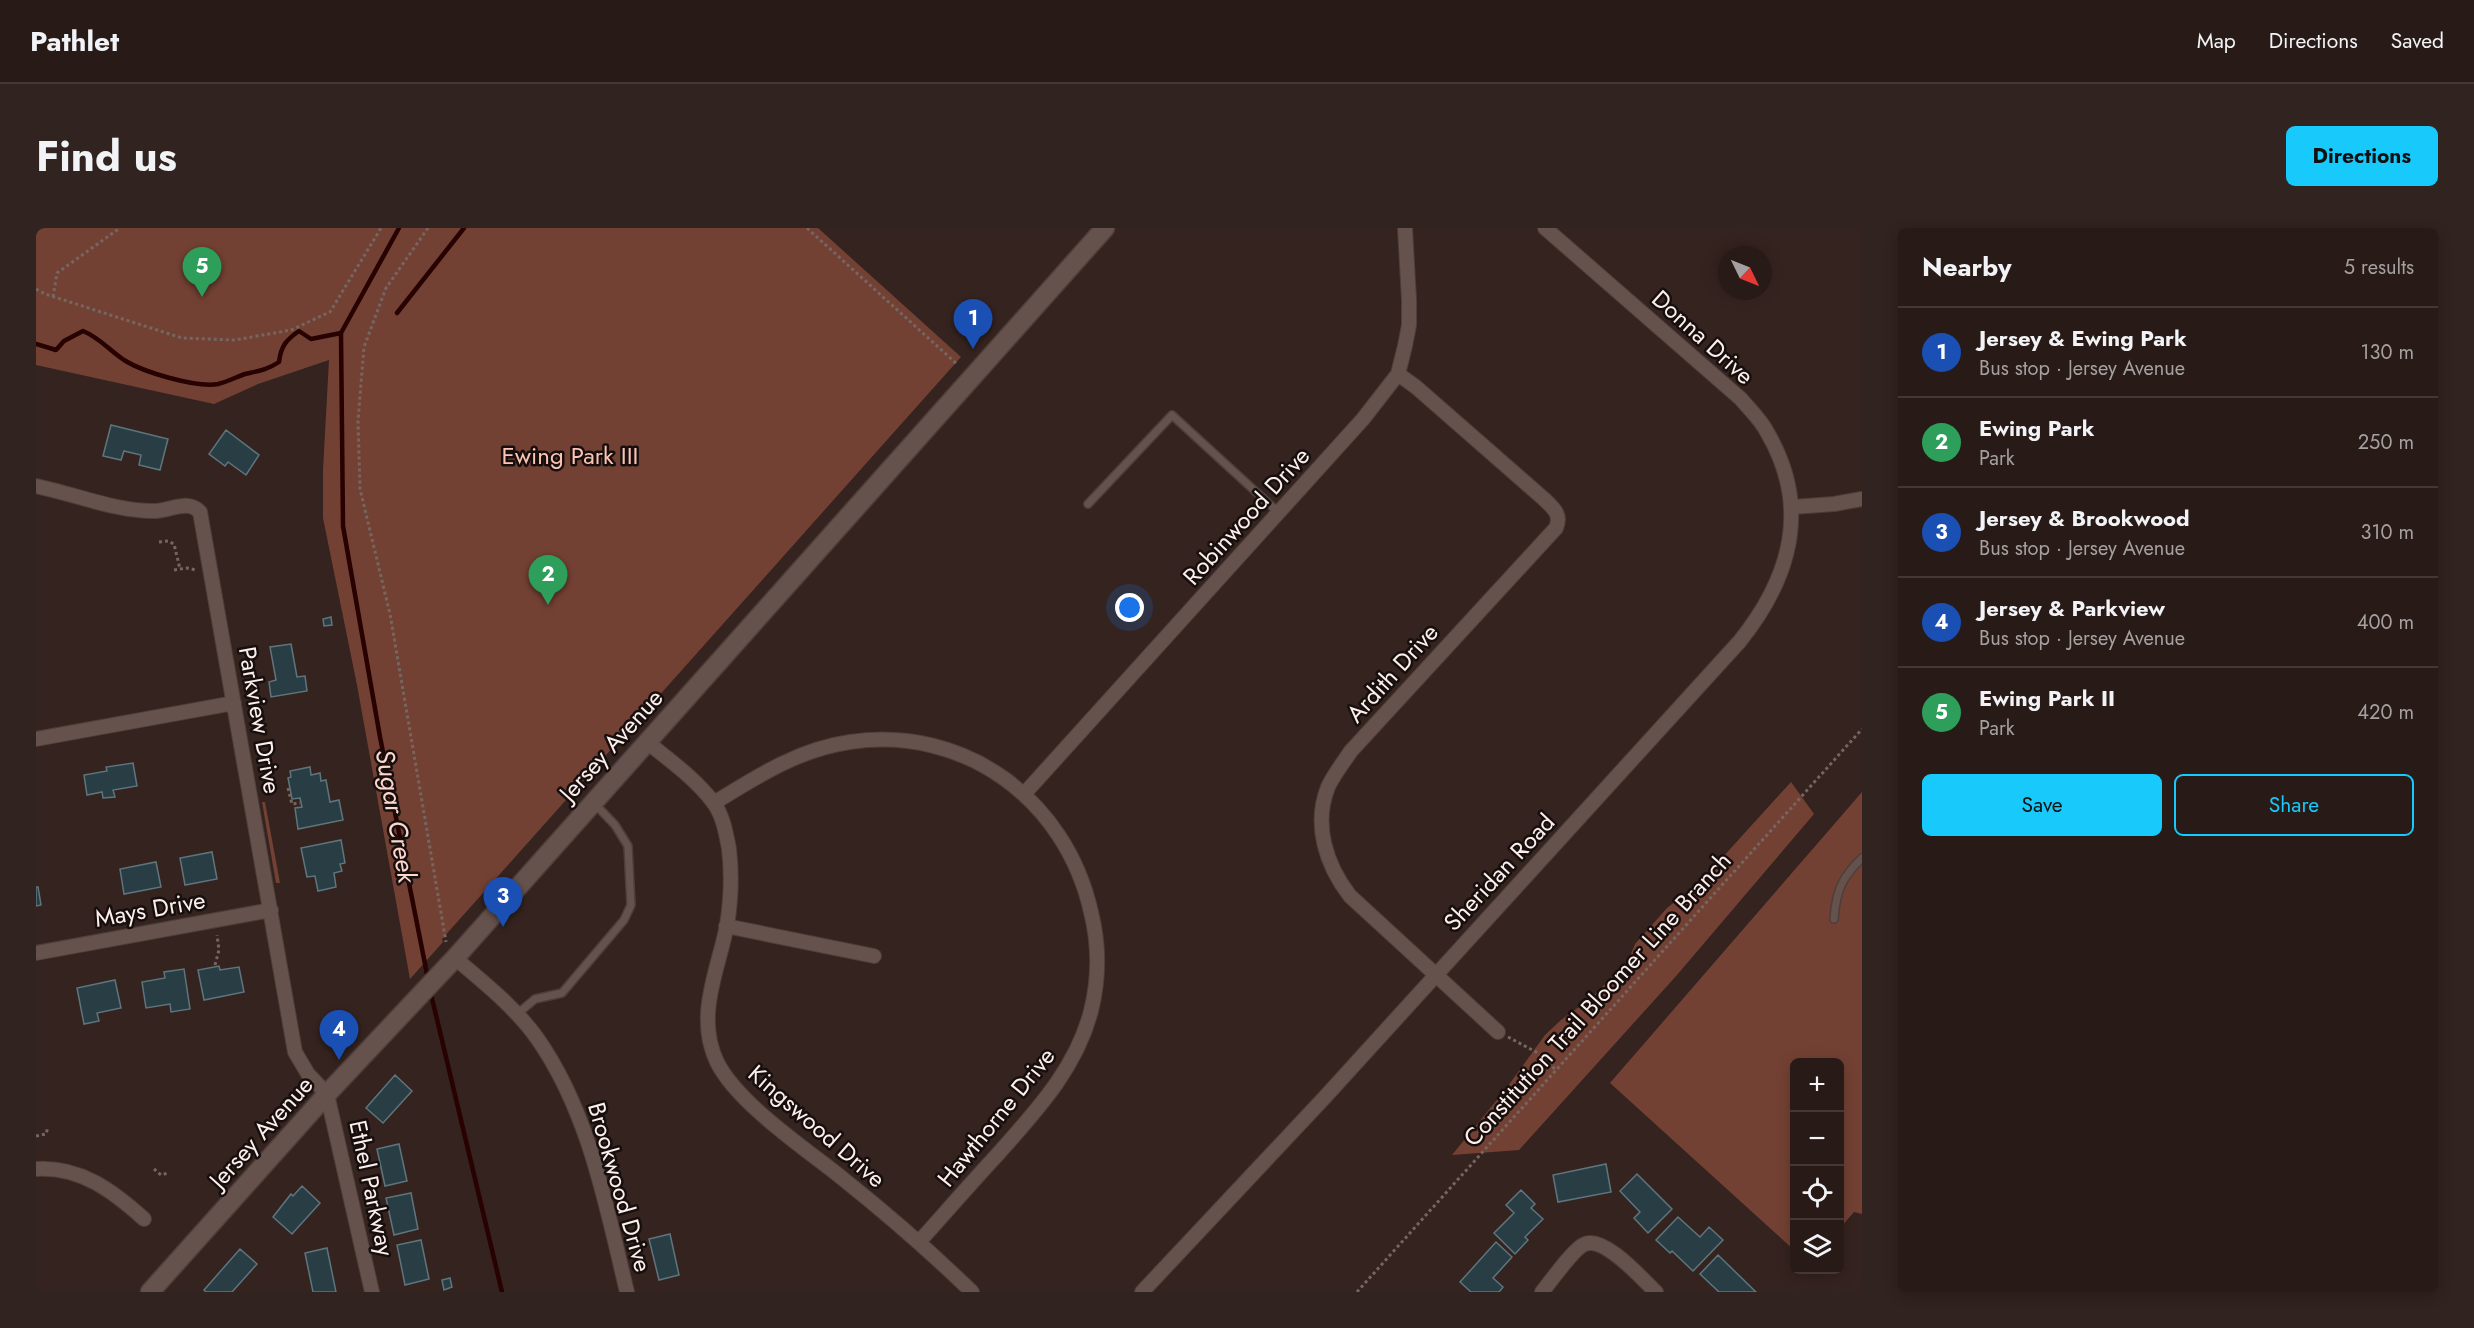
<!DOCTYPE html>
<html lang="en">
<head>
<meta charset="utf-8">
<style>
	body { margin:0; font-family:Jost,sans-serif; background:#302320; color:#f1f3f6 }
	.controls { position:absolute; right:18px; bottom:18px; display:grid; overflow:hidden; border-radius:9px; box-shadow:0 3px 15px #0003 }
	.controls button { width:54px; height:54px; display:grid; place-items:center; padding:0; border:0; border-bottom:2px solid #443836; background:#281a17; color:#f1f3f6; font:30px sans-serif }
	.compass { position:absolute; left:1682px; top:18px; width:54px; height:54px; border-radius:50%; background:#281a17; box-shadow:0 3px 15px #0003; rotate:133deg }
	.you { position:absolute; left:1094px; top:380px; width:21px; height:21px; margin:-15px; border:4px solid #fff; border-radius:50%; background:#1a73e8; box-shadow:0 0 0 9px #1a73e833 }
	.badge { display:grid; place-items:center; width:39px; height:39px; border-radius:50%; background:#17cafb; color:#fff; font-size:20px; font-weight:700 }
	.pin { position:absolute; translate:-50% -50px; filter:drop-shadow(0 2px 3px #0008) }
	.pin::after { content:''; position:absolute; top:32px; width:21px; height:18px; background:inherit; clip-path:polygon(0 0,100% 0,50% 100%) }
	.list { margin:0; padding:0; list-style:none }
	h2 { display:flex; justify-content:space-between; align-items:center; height:78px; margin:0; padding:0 24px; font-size:26px }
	h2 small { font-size:20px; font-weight:400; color:#a5a1a1 }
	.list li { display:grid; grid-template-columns:39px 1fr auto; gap:18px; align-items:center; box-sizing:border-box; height:90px; padding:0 24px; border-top:2px solid #443836 }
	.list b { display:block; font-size:22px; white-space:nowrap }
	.list p { margin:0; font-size:20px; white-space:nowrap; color:#a5a1a1 }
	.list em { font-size:20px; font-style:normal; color:#a5a1a1 }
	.actions { display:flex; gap:12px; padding:18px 24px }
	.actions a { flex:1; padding:14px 0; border:2px solid #17cafb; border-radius:9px; text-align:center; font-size:21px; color:#17cafb }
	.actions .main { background:#17cafb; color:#111 }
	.icon { flex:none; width:33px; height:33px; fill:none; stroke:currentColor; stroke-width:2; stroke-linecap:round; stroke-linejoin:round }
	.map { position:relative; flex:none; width:1826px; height:1064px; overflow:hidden; border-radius:9px }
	header { display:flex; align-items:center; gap:36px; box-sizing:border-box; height:84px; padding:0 30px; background:#281a17; border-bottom:2px solid #443836 }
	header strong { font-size:28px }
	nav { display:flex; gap:33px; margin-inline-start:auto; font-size:21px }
	.intro { display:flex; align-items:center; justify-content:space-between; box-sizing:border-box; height:144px; padding:0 36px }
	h1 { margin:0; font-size:42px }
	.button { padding:15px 27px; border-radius:9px; background:#17cafb; color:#111; font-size:21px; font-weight:700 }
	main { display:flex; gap:36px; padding:0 36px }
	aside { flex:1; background:#281a17; border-radius:9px; box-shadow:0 3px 15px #0003 }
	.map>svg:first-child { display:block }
</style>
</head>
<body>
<header>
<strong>Pathlet</strong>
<nav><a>Map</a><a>Directions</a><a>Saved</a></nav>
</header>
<div class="intro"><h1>Find us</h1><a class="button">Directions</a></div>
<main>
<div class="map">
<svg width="1826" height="1064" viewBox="0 0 1826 1064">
	<rect width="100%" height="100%" fill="#35231f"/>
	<path fill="#734134" d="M0,0H782L925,129L406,711L407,714L374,751L321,457L287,290V242L293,132L222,156L178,176L0,137Z
		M1755,554L1778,586L1641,747L1483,922L1416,927L1469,862L1509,807L1525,792L1554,771L1592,733L1599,716L1631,680L1666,652Z
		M1826,564V986L1818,984L1804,1000V834H1758V1022L1574,855Z
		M226,574H229L244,655H240Z"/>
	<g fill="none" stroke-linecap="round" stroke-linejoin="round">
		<path stroke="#270200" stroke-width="4.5" d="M363,0L305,105L307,298L344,509L392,751
			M361,85L428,0
			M0,116L20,122L28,113L47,103C64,110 73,122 88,132C107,144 160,160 182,156C191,154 200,149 209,146C222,143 231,142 243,134C245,118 250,112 263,103L275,111L305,105
			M394,762L466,1064"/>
	</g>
	<path fill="#293d44" stroke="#5f757d" stroke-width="1.5" d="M75,197L132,211L124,242L103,237L105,227L88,223L85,232L67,228Z
		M190,202L223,227L210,247L192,234L189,238L173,226Z
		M295,389L296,397L288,398L287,391Z
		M255,416L261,449L269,448L271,463L235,469L233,454L240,452L234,419Z
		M97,535L101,558L77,562L79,569L67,570L66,564L51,567L48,547L71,543L70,539Z
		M274,539L275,547L284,545L285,553L290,552L294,574L303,572L307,592L262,601L259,580L266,579L264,570L256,571L252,550L255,549L254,543Z
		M305,612L309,635L304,636L306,643L298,645L300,659L282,663L279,648L271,649L265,620Z
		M176,624L181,651L149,657L144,630Z
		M120,634L125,659L88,666L84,641Z
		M0,659H2L5,677L0,678Z
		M183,738L184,742L203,739L208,764L168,772L162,742Z
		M148,741L154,781L135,784L134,776L110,780L106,754L129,750L128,744Z
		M79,752L85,780L61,785L63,793L48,796L41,760Z
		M359,847L376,863L347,895L330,880Z
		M363,916L371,953L349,958L341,921Z
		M1570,936L1575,964L1522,974L1517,947Z
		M1601,946L1636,981L1612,1005L1598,990L1604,984L1584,963Z
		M266,958L284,975L256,1006L237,989L255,966L257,968Z
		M1485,962L1499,976L1495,980L1507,991L1489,1009L1492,1012L1479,1026L1458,1005L1478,985L1470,977Z
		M375,965L382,1001L358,1007L350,970Z
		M1642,989L1664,1009L1673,999L1687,1012L1657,1043L1636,1023L1634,1025L1620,1012Z
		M634,1006L643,1047L623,1052L613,1011Z
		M385,1012L393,1051L369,1057L361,1017Z
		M1460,1014L1476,1029L1457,1050L1467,1059L1463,1064H1435L1424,1054Z
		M291,1020L300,1064H277L269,1025Z
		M204,1021L221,1036L196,1064H170L168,1062Z
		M1682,1027L1720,1064H1683L1664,1046Z
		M414,1050L416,1059L408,1062L406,1052Z"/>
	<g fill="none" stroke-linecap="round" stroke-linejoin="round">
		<g stroke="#4d3e3a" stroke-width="10">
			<path id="service" d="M1052,276L1136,187L1243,285
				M1798,691C1800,663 1806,649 1826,630
				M480,787L499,771L526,765L588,692L595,677L592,618L579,597L558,575"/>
		</g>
		<g stroke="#4d3e3a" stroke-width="16">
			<path id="minor" d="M1362,146L1380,159L1508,271C1517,280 1526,286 1520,300L1315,523C1307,535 1298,546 1292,559C1277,597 1290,637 1314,668L1462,804
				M0,258C39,266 81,284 120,283C136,282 152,271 164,284L259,824L272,846L291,866L336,1064
				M1757,279L1798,276L1826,271
				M0,511L198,475
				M610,513C633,532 659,550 677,574C687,587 690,605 693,621C696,646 695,672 691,697C682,743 659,788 681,834C701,875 770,921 806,950C851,986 895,1024 936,1064
				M989,565L1327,191L1362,146L1369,118L1373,97V72L1369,0
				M678,575C720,549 763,521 814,514C929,497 1030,572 1055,684C1063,716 1063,751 1055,783C1040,841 1000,883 962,926C935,955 909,985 883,1014
				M690,698L838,728
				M0,725L235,682
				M419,730C447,754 479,779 501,810C553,884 570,977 591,1064
				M0,941C44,938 77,963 108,991
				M1106,1064L1289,869L1704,413C1755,349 1775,279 1731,204C1725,192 1714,182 1705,171L1509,0
				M1506,1064C1515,1053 1538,1020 1549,1016C1569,1008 1606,1051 1620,1064"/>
		</g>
		<g stroke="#4d3e3a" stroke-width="21">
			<path id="tertiary" d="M114,1064L291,866L419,730L1069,0"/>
		</g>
		<path stroke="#766662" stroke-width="3" stroke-dasharray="3 3" stroke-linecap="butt" d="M392,0L350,60L328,119L322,193L324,261L354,386L410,714
			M771,0L922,137
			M0,61L9,66L146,110L199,112L255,102L294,84L345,0
			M17,69L21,45L84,0
			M123,314L132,313L138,316L144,341
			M138,342L151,340L160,342
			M252,560L256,576L264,575
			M179,737L183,722L181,707
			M1472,809L1502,825L1520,842
			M0,908L10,906L12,899
			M118,941L125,947L132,945
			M1321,1064L1826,501"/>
		<use href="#service" stroke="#66524d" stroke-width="7"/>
		<use href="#minor" stroke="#66524d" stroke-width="14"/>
		<use href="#tertiary" stroke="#66524d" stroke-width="18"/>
	</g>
	<g text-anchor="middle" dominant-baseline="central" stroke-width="5" stroke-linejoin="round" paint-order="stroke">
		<g font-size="24" fill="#fcefec" stroke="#170f0d">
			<text transform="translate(1667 109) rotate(42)">Donna Drive</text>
			<text transform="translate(1210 288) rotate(-48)">Robinwood Drive</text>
			<text transform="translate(1356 445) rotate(-48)">Ardith Drive</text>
			<text transform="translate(224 492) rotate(80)">Parkview Drive</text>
			<text transform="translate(575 517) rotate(-48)">Jersey Avenue</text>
			<text transform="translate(1463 644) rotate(-47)">Sheridan Road</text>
			<text transform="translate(114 681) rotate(-10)">Mays Drive</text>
			<text transform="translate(1561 771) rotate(-48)">Constitution Trail Bloomer Line Branch</text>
			<text transform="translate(960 889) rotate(-51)">Hawthorne Drive</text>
			<text transform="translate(781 898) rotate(41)">Kingswood Drive</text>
			<text transform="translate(225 904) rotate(-48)">Jersey Avenue</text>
			<text transform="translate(584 959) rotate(74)">Brookwood Drive</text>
			<text transform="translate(336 960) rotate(78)">Ethel Parkway</text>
		</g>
		<g font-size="24" fill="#fcc4b5" stroke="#170f0d">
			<text x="534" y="227">Ewing Park III</text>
		</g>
		<g font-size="26" font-style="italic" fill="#fdd7cd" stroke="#170f0d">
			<text transform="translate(360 588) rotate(80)">Sugar Creek</text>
		</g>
	</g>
</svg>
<div class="controls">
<button>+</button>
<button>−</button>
<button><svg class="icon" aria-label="locate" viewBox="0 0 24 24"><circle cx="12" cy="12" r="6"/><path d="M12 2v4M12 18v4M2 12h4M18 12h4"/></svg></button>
<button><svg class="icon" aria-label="layers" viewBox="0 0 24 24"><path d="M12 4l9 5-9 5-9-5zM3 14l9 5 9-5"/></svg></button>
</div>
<svg class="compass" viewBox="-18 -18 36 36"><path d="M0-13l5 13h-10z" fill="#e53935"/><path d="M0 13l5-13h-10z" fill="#a5a1a1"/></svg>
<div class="you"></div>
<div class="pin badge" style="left:937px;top:121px;background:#1a4fb4">1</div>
<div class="pin badge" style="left:512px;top:377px;background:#2e9e5b">2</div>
<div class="pin badge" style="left:467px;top:699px;background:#1a4fb4">3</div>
<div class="pin badge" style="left:303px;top:832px;background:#1a4fb4">4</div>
<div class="pin badge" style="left:166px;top:69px;background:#2e9e5b">5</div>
</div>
<aside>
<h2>Nearby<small>5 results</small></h2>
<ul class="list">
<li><span class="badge" style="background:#1a4fb4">1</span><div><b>Jersey &amp; Ewing Park</b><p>Bus stop · Jersey Avenue</p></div><em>130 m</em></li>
<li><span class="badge" style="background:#2e9e5b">2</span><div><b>Ewing Park</b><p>Park</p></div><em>250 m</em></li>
<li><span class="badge" style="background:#1a4fb4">3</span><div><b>Jersey &amp; Brookwood</b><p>Bus stop · Jersey Avenue</p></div><em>310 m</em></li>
<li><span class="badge" style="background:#1a4fb4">4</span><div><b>Jersey &amp; Parkview</b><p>Bus stop · Jersey Avenue</p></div><em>400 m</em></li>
<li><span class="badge" style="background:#2e9e5b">5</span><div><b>Ewing Park II</b><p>Park</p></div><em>420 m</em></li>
</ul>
<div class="actions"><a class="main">Save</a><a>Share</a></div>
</aside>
</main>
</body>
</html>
